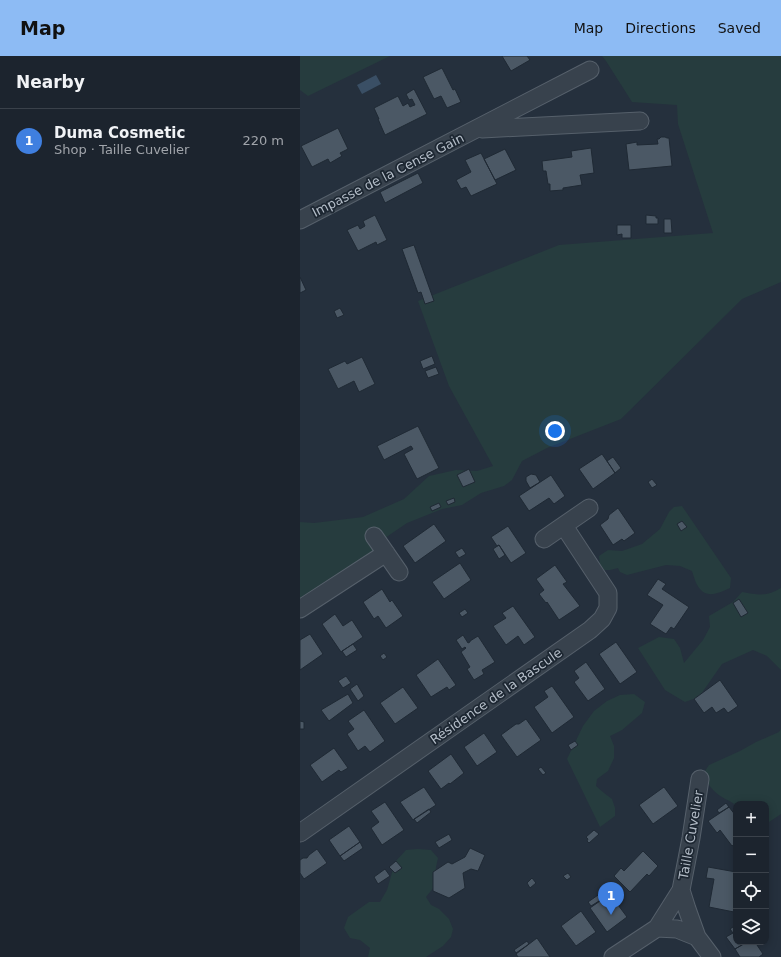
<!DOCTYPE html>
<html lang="en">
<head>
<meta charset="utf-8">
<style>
	body { margin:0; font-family:"DejaVu Sans",sans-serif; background:#252c36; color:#f1f3f6 }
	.controls { position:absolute; right:12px; bottom:12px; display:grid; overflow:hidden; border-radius:8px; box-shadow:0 2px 10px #0003 }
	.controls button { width:36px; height:36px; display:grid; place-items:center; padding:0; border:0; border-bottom:1px solid #3a414a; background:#1c242e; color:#f1f3f6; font:20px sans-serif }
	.you { position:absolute; left:255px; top:375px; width:14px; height:14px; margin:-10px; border:3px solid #fff; border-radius:50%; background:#1a73e8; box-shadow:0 0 0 6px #1a73e833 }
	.badge { display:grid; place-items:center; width:26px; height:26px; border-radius:50%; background:#8dbbf4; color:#fff; font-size:13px; font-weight:700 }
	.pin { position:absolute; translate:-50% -33px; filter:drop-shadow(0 1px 2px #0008) }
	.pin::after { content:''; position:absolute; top:21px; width:14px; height:12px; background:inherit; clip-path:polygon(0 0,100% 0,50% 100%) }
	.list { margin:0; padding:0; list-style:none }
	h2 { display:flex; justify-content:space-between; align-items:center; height:52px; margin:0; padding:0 16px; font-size:17px }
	h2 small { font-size:13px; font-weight:400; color:#a0a4aa }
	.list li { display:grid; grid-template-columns:26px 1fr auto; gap:12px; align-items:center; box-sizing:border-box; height:64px; padding:0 16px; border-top:1px solid #3a414a }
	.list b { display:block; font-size:15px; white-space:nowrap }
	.list p { margin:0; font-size:13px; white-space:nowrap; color:#a0a4aa }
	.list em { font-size:13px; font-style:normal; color:#a0a4aa }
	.icon { flex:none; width:22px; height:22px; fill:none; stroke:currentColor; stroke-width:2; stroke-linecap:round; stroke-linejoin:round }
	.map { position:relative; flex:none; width:481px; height:901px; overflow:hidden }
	header { display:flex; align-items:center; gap:24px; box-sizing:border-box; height:56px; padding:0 20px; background:#8dbbf4; color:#111 }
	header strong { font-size:19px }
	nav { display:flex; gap:22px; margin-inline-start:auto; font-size:14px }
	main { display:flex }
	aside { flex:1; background:#1c242e }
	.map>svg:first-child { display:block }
</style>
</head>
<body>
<header>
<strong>Map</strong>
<nav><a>Map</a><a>Directions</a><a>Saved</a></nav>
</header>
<main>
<aside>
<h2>Nearby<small></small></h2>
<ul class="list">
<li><span class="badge" style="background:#3f7fe0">1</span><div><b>Duma Cosmetic</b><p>Shop · Taille Cuvelier</p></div><em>220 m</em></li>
</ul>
</aside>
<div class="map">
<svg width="481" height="901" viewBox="0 0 481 901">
	<rect width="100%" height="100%" fill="#25303d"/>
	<path fill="#263c3e" d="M0,0H90L8,40L0,34Z
		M302,0H481V226L442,243L321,363L247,392L222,405L212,424L204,430L181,437L162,449L142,453L107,467L85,482L86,497L0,553V466L14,467L63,461L104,443L129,420L156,414L177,415L193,410L149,330L118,245L259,189L413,177L378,68L377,49L332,46L306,5Z
		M382,450L431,522L430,532C421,536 408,543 400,533C396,529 394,521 392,515L380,510L366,509L327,519L320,516L318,512L310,514H304L300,509L299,500L308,494L322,495L342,488L360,473L369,456L374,451Z
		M481,532V614L467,600L453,594L422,608L399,641L385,646L365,634L338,592L359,581L374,583L380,592L384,607L403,584L410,571L409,560L433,546L442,536C460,539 465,541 481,532Z
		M334,638L345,646L342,657L322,674L310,680L314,690V702L308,715L297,723L296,730L304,737L312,743L315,752V760L300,771L267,703L283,670L294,655L307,645L320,639Z
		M481,673V758L466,768V748H436V750C432,745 426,744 422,741C412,735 408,728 403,718L409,709L440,695L456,686L479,676Z
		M118,793L131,794L138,802L136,811L134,831L126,841L131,849L139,853L149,863L153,873L151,881L143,890L126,901H68L70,892L60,884L50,882L44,872L48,861L69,846H80L87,834L95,806L106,794Z"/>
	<path fill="#3a4f65" d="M76,19L81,28L62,38L57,29Z"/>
	<path fill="#4b5865" stroke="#1f2934" d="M202,0H227L230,4L211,15Z
		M142,12L153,34L155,33L161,46L147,52L141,40L134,43L123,21Z
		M114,33L127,58L85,79L78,63H79L74,52L98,40L103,50L108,47L110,51L112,50L115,49L112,43L109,44L106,38Z
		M38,72L48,93L40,97L42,100L30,107L28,103L12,111L1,90Z
		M361,81H365L367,82H369L372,110L329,114L326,88L337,86V89L358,88L357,83H359Z
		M291,92L294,117L280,119L282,129L263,132V134L250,135V128H248L246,115H243L242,105L272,101L271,95Z
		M205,93L216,114L195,124L184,103Z
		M181,97L197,128L171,140L166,131L161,133L156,124L171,116L165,104Z
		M118,117L123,127L85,147L80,136Z
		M75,159L87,184L77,189L76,186L58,195L47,174L58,169L60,173L65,170L63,165Z
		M346,159L356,160V162H358V168H346Z
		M364,163H371L372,177H364Z
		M317,169H331V182H322V178L317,179Z
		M114,189L134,245L125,248L121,236L118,237L102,193Z
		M0,221L6,234L0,237Z
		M40,252L44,259L37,262L34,255Z
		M132,300L135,308L123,313L120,305Z
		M62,301L75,328L59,336L54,325L38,333L28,313L45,305L47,308Z
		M136,311L139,318L128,322L125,315Z
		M118,370L139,412L117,423L104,398L113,393L111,390L84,404L77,390Z
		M302,398L315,417L293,433L279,413Z
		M313,401L321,412L315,417L307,405Z
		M169,413L175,426L163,431L157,419Z
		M231,418L236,419L240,426L230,432L226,425V421Z
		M251,419L265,440L254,448L249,442L229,455L219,440Z
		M352,423L357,429L352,432L348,426Z
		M154,442L155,446L148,449L146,445Z
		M139,447L141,451L132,455L130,451Z
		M318,452L335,477L324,485L322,483L313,489L300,469L308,463L309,459Z
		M382,465L387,471L381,475L377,468Z
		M134,468L146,485L115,507L103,490Z
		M208,470L226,497L211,507L199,489L197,490L191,481Z
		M199,489L205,499L199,503L193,493Z
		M162,492L166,498L159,502L155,496Z
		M160,507L171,524L144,543L132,526Z
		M255,509L267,526L263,528L280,550L259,564L247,546L246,547L239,538L244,534L236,523Z
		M358,523L366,528L362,533L389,551L374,573L371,571L366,578L350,568L363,549L347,539Z
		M82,533L90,546L92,544L103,560L86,572L78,560L74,563L63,546Z
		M439,543L448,557L441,561L433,547Z
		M213,550L235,581L224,589L218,580L206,589L193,570L206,562L202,557Z
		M165,553L168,557L162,561L159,557Z
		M35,558L43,570L52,564L63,581L41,596L22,568Z
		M10,578L23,598L0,614V584Z
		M163,579L168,587L170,586V585L178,580L195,606L182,614L184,618L174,624L167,613L170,611L161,596L166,592L165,591L162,593L156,584Z
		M316,586L337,616L320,628L299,598Z
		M53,588L57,594L46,601L42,595Z
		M84,597L87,601L83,604L80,600Z
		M138,603L156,629L149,634L147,631L131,641L116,619Z
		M286,606L305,633L288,645L274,626L279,622L274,615Z
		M46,620L51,627L43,632L38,625Z
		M420,624L438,650L428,657L424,652L416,657L412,651L404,657L394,643Z
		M57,628L64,640L58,645L50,633Z
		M252,630L274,661L252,677L234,651L248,641L244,635Z
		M103,631L118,652L95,668L80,647Z
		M48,638L53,647L29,665L21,654Z
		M64,654L85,685L70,696L65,690L58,695L47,678L54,673L48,665Z
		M226,663L241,684L217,701L201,679L216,668H219Z
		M0,665L4,666V673H0Z
		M184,677L197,696L177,710L164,691Z
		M275,685L278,689L271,694L268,689Z
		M34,692L48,712L41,716L39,714L22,726L10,709Z
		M151,698L164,717L150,728L149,727L141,733L128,715Z
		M241,711L246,717L243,719L238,713Z
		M124,731L136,749L113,764L100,746Z
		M364,731L378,750L353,768L339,749Z
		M85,746L104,774L82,789L71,772L79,766L71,755Z
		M426,747L429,751L419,757L417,754Z
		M429,751L436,760V787L432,790L420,774L417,777L408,765Z
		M129,753L131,756L117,767L114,763Z
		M49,770L60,786L40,800L29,784Z
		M294,774L299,778L289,787L287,785L288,783L286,781Z
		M149,778L152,784L139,792L135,786Z
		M60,786L63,792L44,805L40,800Z
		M170,792L185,799L178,815L171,813L163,817L165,832L149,842L133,835V816L148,806L152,808L165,801Z
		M17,793L27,807L4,823L0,817V804L3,802H7L9,799Z
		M343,795L358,810L349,820L347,818L330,836L314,820L321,812L324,815Z
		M96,805L102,812L95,817L89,811Z
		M408,811L436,816V844L434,856L409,851L414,823L406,822Z
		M85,813L90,820L78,828L74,821Z
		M268,817L271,821L267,824L263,820Z
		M232,822L236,827L230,832L227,827Z
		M301,837L304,842L291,850L288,846Z
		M310,838L327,861L307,876L290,852Z
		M281,855L296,876L276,890L261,870Z
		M436,869V886H447L435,893L426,881L433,877L430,873Z
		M237,882L250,901H218L216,898Z
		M227,885L229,888L216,897L214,894Z
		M447,886H455L463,898L459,901H440L435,893Z"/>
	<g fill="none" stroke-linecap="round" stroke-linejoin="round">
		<g stroke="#56606b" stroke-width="19">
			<path id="street" d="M182,73L340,65
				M0,164L290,14
				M74,480L99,516
				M244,483L289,452
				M0,553L86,497
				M0,777L290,574L302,563L308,552V537L264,470
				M381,834L387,853L397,881L412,901
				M357,872L377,873L397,881
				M313,901L357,872L381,834L391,782L400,723"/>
		</g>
		<use href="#street" stroke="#38424d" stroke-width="17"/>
	</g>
	<g text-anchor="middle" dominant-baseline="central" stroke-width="3.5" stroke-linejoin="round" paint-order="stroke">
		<g font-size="13" fill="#b4bdc8" stroke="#1d2732">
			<text transform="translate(88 119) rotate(-27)">Impasse de la Cense Gain</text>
			<text transform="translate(196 640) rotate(-35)">Résidence de la Bascule</text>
			<text transform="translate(391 779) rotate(-80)">Taille Cuvelier</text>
		</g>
	</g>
</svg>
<div class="controls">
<button>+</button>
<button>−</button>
<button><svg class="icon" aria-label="locate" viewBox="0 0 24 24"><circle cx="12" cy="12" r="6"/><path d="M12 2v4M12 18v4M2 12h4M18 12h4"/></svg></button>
<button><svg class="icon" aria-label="layers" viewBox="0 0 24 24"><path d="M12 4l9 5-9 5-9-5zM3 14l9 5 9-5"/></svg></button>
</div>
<div class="you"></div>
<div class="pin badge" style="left:311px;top:859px;background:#3f7fe0">1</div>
</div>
</main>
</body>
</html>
